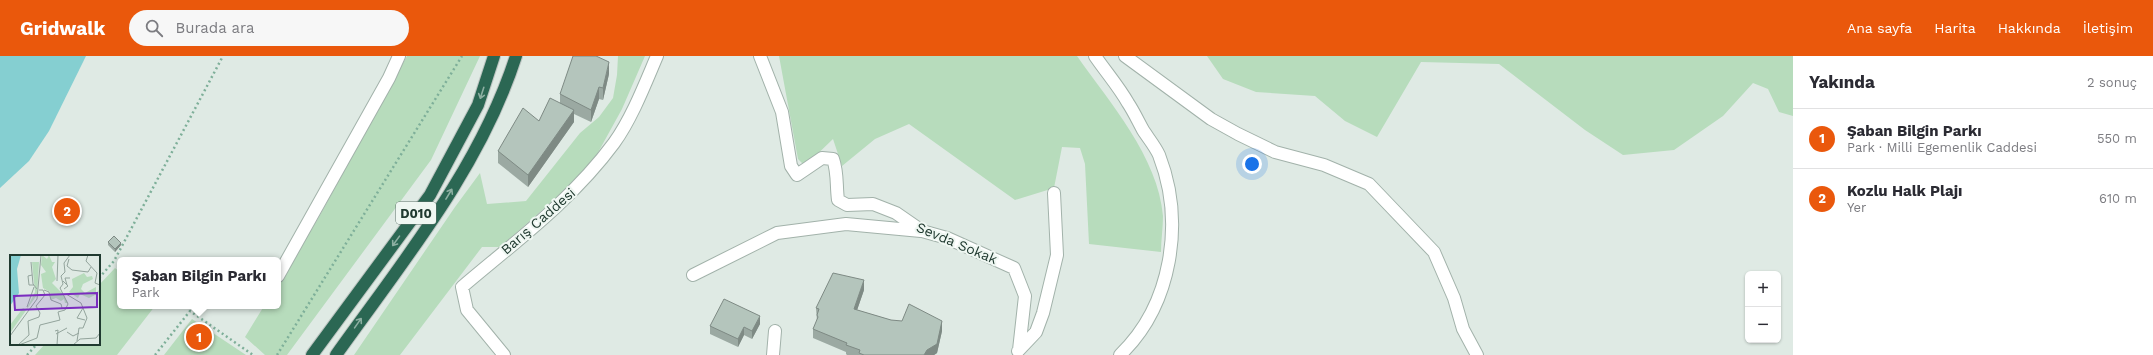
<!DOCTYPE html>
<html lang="tr">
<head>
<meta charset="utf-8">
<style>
	body { margin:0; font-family:"Work Sans",sans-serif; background:#f7f7f7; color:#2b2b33 }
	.controls { position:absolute; right:12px; bottom:12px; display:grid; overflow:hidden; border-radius:6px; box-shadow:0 1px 3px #0004 }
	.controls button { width:36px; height:36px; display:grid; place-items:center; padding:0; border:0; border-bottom:1px solid #e1e1e2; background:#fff; color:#2b2b33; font:20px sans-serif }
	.you { position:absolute; left:1252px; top:108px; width:14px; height:14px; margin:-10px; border:3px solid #fff; border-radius:50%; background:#1a73e8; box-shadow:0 0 0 6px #1a73e833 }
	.badge { display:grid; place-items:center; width:26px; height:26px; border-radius:50%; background:#ea580c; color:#fff; font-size:13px; font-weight:700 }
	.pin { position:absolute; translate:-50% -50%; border:2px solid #fff; box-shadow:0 1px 4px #0006 }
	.popup { position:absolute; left:117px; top:201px; width:164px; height:52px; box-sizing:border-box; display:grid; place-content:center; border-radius:6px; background:#fff; filter:drop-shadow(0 1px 3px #0005); font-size:13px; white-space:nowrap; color:#7c7c81 }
	.popup b { font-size:15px; color:#2b2b33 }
	.popup::after { content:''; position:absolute; left:50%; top:100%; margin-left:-8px; border:8px solid transparent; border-top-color:#fff }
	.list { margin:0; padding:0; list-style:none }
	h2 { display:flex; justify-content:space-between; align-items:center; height:52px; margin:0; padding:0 16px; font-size:17px }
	h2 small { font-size:13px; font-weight:400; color:#7c7c81 }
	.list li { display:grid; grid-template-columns:26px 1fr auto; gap:12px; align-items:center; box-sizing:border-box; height:60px; padding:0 16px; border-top:1px solid #e1e1e2 }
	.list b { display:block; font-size:15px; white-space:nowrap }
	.list p { margin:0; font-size:13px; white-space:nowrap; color:#7c7c81 }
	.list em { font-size:13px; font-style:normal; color:#7c7c81 }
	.icon { flex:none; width:22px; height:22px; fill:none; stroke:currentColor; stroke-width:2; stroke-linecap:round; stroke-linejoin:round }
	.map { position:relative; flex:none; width:1793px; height:299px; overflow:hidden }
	header { display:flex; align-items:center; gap:24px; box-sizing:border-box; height:56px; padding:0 20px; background:#ea580c; color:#fff }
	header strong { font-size:19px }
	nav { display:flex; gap:22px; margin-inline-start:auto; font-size:14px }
	.search { width:280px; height:36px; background:#f7f7f7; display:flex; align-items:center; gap:10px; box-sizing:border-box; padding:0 14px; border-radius:22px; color:#7c7c81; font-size:15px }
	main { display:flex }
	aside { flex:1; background:#fff }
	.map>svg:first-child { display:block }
</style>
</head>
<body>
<header>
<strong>Gridwalk</strong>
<div class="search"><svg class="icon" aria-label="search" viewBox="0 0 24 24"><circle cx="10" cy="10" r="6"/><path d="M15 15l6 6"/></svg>Burada ara</div>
<nav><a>Ana sayfa</a><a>Harita</a><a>Hakkında</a><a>İletişim</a></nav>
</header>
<main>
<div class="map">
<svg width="1793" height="299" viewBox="0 0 1793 299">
	<rect width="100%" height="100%" fill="#dfeae4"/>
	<path fill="#b7dcbc" d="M407,0H480L431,104L287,299H265L245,281L264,250H278V228L319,161Z
		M618,0H645L622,53L595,102L565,134L500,191H482L400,299H354L455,151L480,117L487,148L526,145L580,77L599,61L613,42L617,19Z
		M779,0H1077C1110,47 1158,101 1163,160C1163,172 1161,184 1161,196L1089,188L1085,108L1080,92L1062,91L1054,132L1015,144L909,68L875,83L842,110L833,83L805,110L798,103Z
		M1207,0H1793V60L1779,56L1768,33L1753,27L1723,60L1674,94L1623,99L1585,74L1499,8L1421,6L1377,81L1345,65L1315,40L1256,36L1223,23Z
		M115,212L120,216V250H155L117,299H35L45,288H99V229Z
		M192,263L246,299H164Z"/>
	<path fill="#85cfd1" d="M0,0H86L49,75L29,105L0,132Z"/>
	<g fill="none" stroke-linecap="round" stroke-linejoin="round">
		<g stroke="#a2b2aa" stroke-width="14">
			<path id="minor" d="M760,0L782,56L791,110L797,119L822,102L833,103C838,117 836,129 838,144L847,149L873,148L896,157L922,175L947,182L1014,212L1025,240L1019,294
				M1095,0C1106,16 1119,31 1128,47C1134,56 1138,65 1143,74C1148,82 1155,90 1159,99C1185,166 1172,249 1120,299
				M1125,0L1211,63L1238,78L1275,96L1324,109L1369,128L1434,196L1454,242L1463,273L1477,299
				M693,219L777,177L846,168L921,175
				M278,220L389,22L399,0
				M1018,295L1036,276L1043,257L1057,199L1054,137
				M504,299L467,254L462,231C515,186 572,144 614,87C632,62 645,28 657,0
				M773,299L775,275"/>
		</g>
		<g stroke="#bcc4c1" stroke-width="14">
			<path id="highway" d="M312,299L430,139L478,49L494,0
				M336,299C403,205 480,112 516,0"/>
		</g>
		<path stroke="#7eaf99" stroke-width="2.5" stroke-dasharray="2 3" stroke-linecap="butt" d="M99,222L114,205L223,0
			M27,299L37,288
			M155,299L190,255L253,299
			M277,299L462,0"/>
		<use href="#minor" stroke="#fff" stroke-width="12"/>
		<use href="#highway" stroke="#2b6753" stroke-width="12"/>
	</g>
	<path fill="#9ba9a2" d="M609,18L603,44L599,43L591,66L574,58V66L528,131L498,107V95L539,65L560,47V38Z
		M108,186L121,189L115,196L108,189Z
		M864,234L857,254L891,264L942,275L937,297L934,299H847L846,298V296L813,282V273L817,265L816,252Z
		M760,268L752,283L744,279L738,291L710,278V270Z"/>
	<path fill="#7e8a84" d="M609,6V18L603,44V32Z
		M599,31V43L591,66V54Z
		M574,54V66L528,131V119Z
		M121,187V189L115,196V193Z
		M864,224V234L854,263V253Z
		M760,260V268L752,283V275Z
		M942,265V275L937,297L934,299H924Z
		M744,271V279L738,291V283Z"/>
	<path fill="#b4c5bc" stroke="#7e8a84" d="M573,0H596L609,6L603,32L599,31L591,54L560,38Z
		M550,42L574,54L528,119L498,95L523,52L539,65Z
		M114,180L121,187L115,193L108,186Z
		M833,217L864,224L854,253L891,264L902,265L909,248L942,265L937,288L927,294L924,299H864L859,297L860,294L846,289L847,287L813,273L818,261L817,259L819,253L816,252Z
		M724,243L760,260L752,275L744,271L738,283L710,270Z"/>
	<defs><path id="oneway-shaft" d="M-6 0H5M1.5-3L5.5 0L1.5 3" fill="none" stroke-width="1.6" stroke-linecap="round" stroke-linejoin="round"/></defs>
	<g stroke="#8dafa2">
		<use href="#oneway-shaft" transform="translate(482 37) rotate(108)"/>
		<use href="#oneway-shaft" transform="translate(449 138) rotate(-59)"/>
		<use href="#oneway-shaft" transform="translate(396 185) rotate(126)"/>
		<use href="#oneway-shaft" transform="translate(358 267) rotate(-55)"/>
	</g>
	<g text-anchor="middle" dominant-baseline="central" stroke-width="4" stroke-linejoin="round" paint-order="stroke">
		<rect fill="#eff7f2" stroke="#5e736a" stroke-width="1" x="396" y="146" width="40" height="22" rx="3"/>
		<g font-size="13" font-weight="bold" fill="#203a30">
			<text x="416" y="157">D010</text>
		</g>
		<g font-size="14" fill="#203a30" stroke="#eff7f2">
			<text transform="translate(538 165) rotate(-41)">Barış Caddesi</text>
			<text transform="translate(957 187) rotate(23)">Sevda Sokak</text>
		</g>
	</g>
	<g transform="translate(10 199)">
		<rect width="90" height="90" fill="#dfeae4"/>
		<path d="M32,0L37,4L39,0L42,7H45L42,12L46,24L42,28L53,39L58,48H55L54,44L51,46L46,43L41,45L40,37L33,33L31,19L36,17L31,10ZM22,7H29L27,40L0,78V70L13,53L16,55L25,37ZM74,18L77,22L82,21L83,24L73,29L71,34L75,38L86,32V38L89,35L88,41L85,40L79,43L70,39L68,43L59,37L63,32L62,24Z" fill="#b7dcbc"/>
		<path d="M0,0H11L7,14L9,38L0,51Z" fill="#85cfd1"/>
		<path fill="none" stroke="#93a49c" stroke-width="1" d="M78,0L76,6L87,18L85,28L90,30M59,4L57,11L62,15L78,17L81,12M21,7L23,29L27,34M22,20L18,21L19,30H24M47,26L48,0M53,26L58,31L54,34M57,30L55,23H60M34,35L39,37L41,45L51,49L52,53M56,39L71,48L77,63L73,73H69L67,86M17,52L24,32M73,53L67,63L75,65M45,76L48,75L47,90M57,77L63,81L69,78M46,79L57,73M0,81L27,44L31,0M8,90L19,80L18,66L29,62L30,58L26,51L35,40L33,35H29M9,90L27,83L30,70L50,65L48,57L55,55L58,49L50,33L53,29L51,21L55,17L54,8L60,0M63,90L70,84L86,83L90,78"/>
		<path fill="#7b2cbf" fill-opacity="0.15" stroke="#7b2cbf" stroke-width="2" d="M87,38V52L5,55L4,41Z"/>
		<rect width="90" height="90" fill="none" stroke="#203a30" stroke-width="2"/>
	</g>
</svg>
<div class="controls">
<button>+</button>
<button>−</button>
</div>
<div class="you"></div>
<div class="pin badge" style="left:199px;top:281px">1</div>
<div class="popup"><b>Şaban Bilgin Parkı</b>Park</div>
<div class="pin badge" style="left:67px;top:155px">2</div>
</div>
<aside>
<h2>Yakında<small>2 sonuç</small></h2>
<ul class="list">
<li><span class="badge">1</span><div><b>Şaban Bilgin Parkı</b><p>Park · Milli Egemenlik Caddesi</p></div><em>550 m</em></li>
<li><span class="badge">2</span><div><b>Kozlu Halk Plajı</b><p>Yer</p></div><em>610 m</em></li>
</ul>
</aside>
</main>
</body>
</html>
